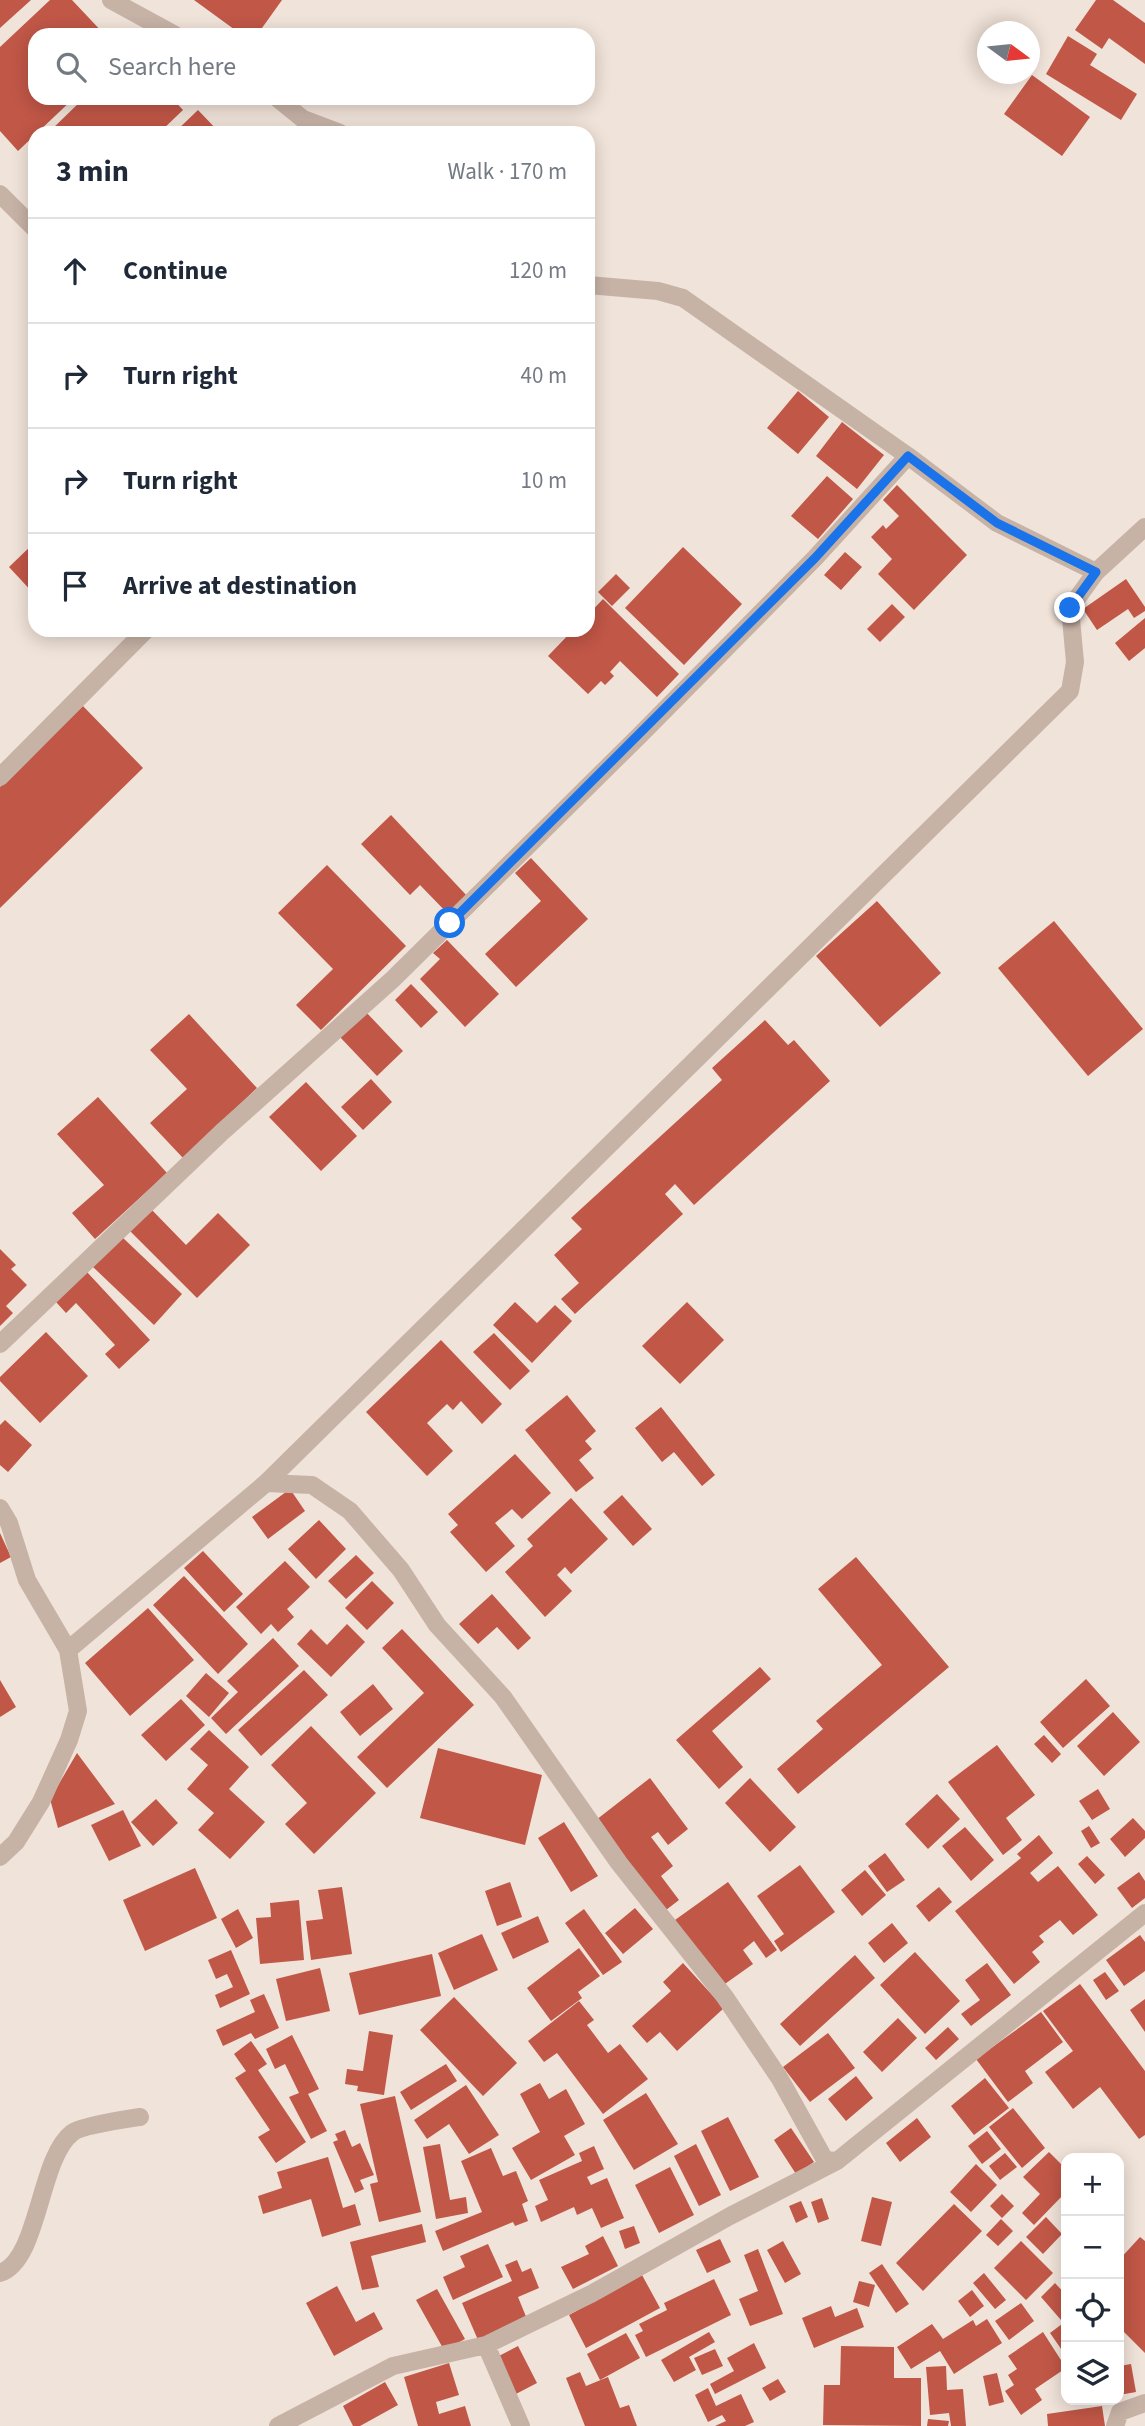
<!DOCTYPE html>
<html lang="en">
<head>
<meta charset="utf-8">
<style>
	body { margin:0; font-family:"Source Sans 3",sans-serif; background:#f2f2f3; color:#1f2937 }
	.controls { position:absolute; right:21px; bottom:21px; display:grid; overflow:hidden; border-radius:14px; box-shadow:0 4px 18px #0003 }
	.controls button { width:63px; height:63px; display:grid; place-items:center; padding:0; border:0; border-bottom:2px solid #e0e1e3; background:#fff; color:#1f2937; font:35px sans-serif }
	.compass { position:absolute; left:977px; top:21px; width:63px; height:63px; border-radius:50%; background:#fff; box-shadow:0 4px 18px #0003; rotate:105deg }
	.stop { position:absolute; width:21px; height:21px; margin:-16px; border:5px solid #1a73e8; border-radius:50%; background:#fff }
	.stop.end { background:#1a73e8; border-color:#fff; box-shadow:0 2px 7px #0008 }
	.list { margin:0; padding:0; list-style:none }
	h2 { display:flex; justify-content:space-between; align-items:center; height:91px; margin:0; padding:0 28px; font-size:30px }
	h2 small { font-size:23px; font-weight:400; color:#747a83 }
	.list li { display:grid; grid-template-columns:46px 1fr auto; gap:21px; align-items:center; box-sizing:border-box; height:105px; padding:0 28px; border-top:2px solid #e0e1e3 }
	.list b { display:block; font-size:26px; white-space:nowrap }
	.list em { font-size:23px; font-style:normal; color:#747a83 }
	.icon { flex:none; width:38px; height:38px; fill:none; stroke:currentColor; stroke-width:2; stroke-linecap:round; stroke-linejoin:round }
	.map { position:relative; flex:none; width:1145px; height:2426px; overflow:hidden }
	.search { position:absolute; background:#fff; box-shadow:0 4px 18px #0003; left:28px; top:28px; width:567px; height:77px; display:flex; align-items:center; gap:18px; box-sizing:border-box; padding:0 24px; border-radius:21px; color:#747a83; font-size:26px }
	.panel { position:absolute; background:#fff; box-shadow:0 4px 18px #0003; left:28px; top:126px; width:567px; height:511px; border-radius:21px }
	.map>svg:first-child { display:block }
</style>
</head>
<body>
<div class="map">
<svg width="1145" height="2426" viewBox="0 0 1145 2426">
	<rect width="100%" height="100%" fill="#f0e3d9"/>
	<path fill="#c15747" d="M0,0H31L0,28Z
		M50,0H72L105,35H35V98H74L18,151L0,131V47Z
		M194,0H282L257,35H242Z
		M1096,0H1113L1145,23V64L1109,38L1102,49L1075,30Z
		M1068,36L1097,54L1090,65L1137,94L1121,120L1046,74Z
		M1032,75L1090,117L1062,156L1004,114Z
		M84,98H172L183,110L159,133H48Z
		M198,110L220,133H174Z
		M798,391L829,417L798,454L767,428Z
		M842,422L884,455L857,489L816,456Z
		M827,476L853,499L818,539L791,516Z
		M897,485L967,555L914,610L878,574L892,559L871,537L883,525L886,529L899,516L883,500Z
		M35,542V595L9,567Z
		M683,547L742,604L684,665L625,608Z
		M845,552L862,567L841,590L824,575Z
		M616,574L630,588L612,606L598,592Z
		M1126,579L1145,607V611L1134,618L1128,609L1097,630L1083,609Z
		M603,599L679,674L657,697L620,661L610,672L614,676L605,685L601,681L588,694L548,656L573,630H588V615Z
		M892,604L905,617L880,642L867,629Z
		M1145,618V648L1129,661L1115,643Z
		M83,706L143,768L0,908V787Z
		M391,815L469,898L450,916L420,885L410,895L361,844Z
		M531,858L588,919L516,987L485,954L541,901L515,873Z
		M327,865L406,946L321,1030L296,1005L333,969L278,913Z
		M877,901L941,973L880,1027L816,956Z
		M1054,921L1143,1029L1088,1076L998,968Z
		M447,940L499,994L465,1027L420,979L440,959L433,953Z
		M411,984L438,1012L421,1028L395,1000Z
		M365,1011L403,1051L377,1076L339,1036Z
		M189,1014L257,1088L183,1158L150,1123L187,1089L150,1050Z
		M765,1020L788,1045L794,1040L830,1081L694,1205L675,1184L665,1194L683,1214L575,1314L561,1299L579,1283L554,1255L582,1229L571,1218L722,1080L712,1068Z
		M371,1079L392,1102L363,1130L341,1107Z
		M306,1082L357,1136L321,1171L269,1117Z
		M98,1097L167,1173L95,1239L72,1213L104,1185L57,1134Z
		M150,1208L186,1245L218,1213L250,1245L197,1298L129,1230Z
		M121,1236L182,1294L154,1325L93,1267Z
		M0,1249L16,1265L11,1269L27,1285L6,1306L13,1313L0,1326Z
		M87,1272L150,1340L119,1369L105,1354L115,1345L76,1303L66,1313L56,1302Z
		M515,1302L537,1323L555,1305L572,1321L532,1363L493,1325Z
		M687,1302L724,1340L680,1384L642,1346Z
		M46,1332L88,1376L40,1423L0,1381V1377Z
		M494,1333L530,1371L510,1390L473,1352Z
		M441,1340L502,1404L482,1424L461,1401L453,1410L447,1404L427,1423L453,1451L427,1476L366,1412Z
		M567,1395L596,1431L585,1441L592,1449L579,1460L594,1478L576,1492L525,1430Z
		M661,1407L715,1475L702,1486L674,1452L662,1462L635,1428Z
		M5,1420L32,1445L8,1472L0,1465V1425Z
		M515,1454L551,1493L522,1519L512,1509L495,1523L515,1546L486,1572L450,1532L458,1525L448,1514Z
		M290,1489L305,1511L268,1539L252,1517Z
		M622,1495L652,1529L633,1546L603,1512Z
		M571,1498L608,1539L571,1574L565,1567L557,1575L572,1591L545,1617L505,1572L533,1546L527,1539Z
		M319,1520L346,1549L316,1579L288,1549Z
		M0,1533L11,1557L0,1563Z
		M203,1551L243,1594L224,1612L184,1568Z
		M356,1555L374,1573L346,1599L328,1581Z
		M856,1557L949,1667L798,1794L777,1769L823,1729L816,1721L882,1665L818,1589Z
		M285,1561L310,1587L287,1609L294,1617L278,1632L271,1624L261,1634L236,1607Z
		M184,1576L248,1644L218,1674L153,1605Z
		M372,1581L394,1603L367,1630L345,1608Z
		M492,1594L531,1638L518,1650L497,1627L478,1644L459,1624Z
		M148,1608L194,1660L130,1716L85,1663Z
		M347,1624L365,1642L331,1677L297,1644L311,1629L327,1645Z
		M402,1629L474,1705L387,1788L357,1757L424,1693L382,1648Z
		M273,1638L299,1666L226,1734L211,1718L238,1692L227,1681Z
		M760,1667L771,1679L712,1731L743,1767L719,1789L676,1740Z
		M304,1670L328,1695L261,1756L238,1730Z
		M206,1673L229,1693L209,1717L186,1696Z
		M1086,1679L1110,1706L1063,1748L1040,1722Z
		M0,1680L16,1707L0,1717Z
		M373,1684L393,1709L360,1736L340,1712Z
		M181,1699L205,1725L166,1761L141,1735Z
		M1113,1712L1140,1742L1104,1776L1077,1746Z
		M311,1726L376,1793L314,1854L285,1824L307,1803L271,1765Z
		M209,1730L249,1767L229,1789L265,1822L230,1859L198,1830L214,1813L187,1789L208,1765L190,1749Z
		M1044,1735L1061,1754L1052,1763L1034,1744Z
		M997,1745L1035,1795L1006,1818L1022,1840L1003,1855L948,1782Z
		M438,1748L542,1775L525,1845L420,1818Z
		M77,1753L115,1804L58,1828L50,1799Z
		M650,1778L688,1829L668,1845L658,1832L651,1837L673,1866L661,1876L679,1900L666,1910L596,1820Z
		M750,1778L796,1827L770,1852L725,1803Z
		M1098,1789L1110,1809L1092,1820L1079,1801Z
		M937,1794L960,1819L928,1849L905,1824Z
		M156,1799L178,1823L153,1846L131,1822Z
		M123,1810L141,1846L109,1861L91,1825Z
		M1133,1818L1145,1831V1838L1125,1857L1110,1839Z
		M564,1822L598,1876L571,1892L538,1838Z
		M1089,1826L1100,1843L1091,1848L1081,1831Z
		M965,1827L994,1860L971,1881L942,1846Z
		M1039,1835L1053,1853L1030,1873L1038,1882L1058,1866L1098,1915L1073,1935L1060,1920L1039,1936L1044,1942L1032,1952L1040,1962L1014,1984L955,1911L1021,1858L1017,1854Z
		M885,1853L905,1880L887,1892L868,1866Z
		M1087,1856L1105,1875L1095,1884L1078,1864Z
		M800,1865L835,1912L781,1952L774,1941L784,1934L757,1896Z
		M195,1868L217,1918L145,1951L123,1900Z
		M865,1870L886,1895L862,1916L841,1890Z
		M1139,1872L1145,1881V1898L1132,1908L1117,1888Z
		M510,1882L522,1917L497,1926L485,1891Z
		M728,1882L777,1950L766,1958L754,1941L743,1950L753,1964L722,1986L675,1920Z
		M342,1887L352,1954L311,1960L306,1921L323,1919L318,1890Z
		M939,1887L952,1902L929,1922L916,1906Z
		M299,1900L304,1960L260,1964L256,1918L271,1917L270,1903Z
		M635,1908L653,1929L623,1954L605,1933Z
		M238,1909L253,1938L236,1948L221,1919Z
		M584,1909L622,1962L603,1975L565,1923Z
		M538,1916L549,1942L513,1959L501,1933Z
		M892,1923L908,1943L884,1963L868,1943Z
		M482,1934L498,1970L454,1990L438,1953Z
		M1140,1935L1145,1942V1971L1124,1986L1106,1960Z
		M579,1948L600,1976L578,1992L582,1998L551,2021L527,1988Z
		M231,1950L250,1994L220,2008L215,1995L233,1987L227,1974L216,1979L208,1960Z
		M915,1952L960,2001L925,2034L880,1985Z
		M432,1954L441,1996L359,2015L349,1973Z
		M855,1955L875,1978L800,2046L780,2024Z
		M683,1963L724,2008L677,2051L660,2032L647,2043L632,2026L671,1991L663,1982Z
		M987,1963L1011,1995L971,2026L961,2014L980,2000L965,1980Z
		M320,1968L330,2011L286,2021L276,1979Z
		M1105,1972L1119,1991L1106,2000L1093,1980Z
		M1080,1984L1145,2071V2135L1139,2139L1100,2087L1073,2109L1045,2072L1073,2051L1043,2011Z
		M264,1994L279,2028L255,2039L251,2033L223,2046L216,2030L255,2012L250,2000Z
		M454,1997L517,2063L483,2096L420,2030Z
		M1145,1999V2032L1130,2010Z
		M579,2001L594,2020L587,2025L608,2053L620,2044L648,2079L603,2114L557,2053L544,2062L528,2041Z
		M1041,2012L1063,2042L1025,2071L1033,2083L1008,2102L976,2059Z
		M898,2018L917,2038L882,2072L863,2052Z
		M948,2027L959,2039L936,2060L925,2048Z
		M369,2031L393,2035L384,2095L357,2091L358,2086L345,2084L347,2069L363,2071Z
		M828,2033L855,2068L810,2102L783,2067Z
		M292,2035L319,2089L308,2094L327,2131L311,2139L289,2097L299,2093L285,2064L275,2069L266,2049Z
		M251,2041L267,2064L258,2070L306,2142L276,2163L258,2137L270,2130L235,2078L246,2071L234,2054Z
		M446,2064L457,2081L411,2110L400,2092Z
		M856,2076L873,2098L846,2121L828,2099Z
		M985,2078L1009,2108L974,2135L951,2106Z
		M540,2083L549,2099L566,2089L585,2124L564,2136L575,2155L531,2180L512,2148L540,2132L520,2094Z
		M466,2085L499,2135L469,2154L449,2124L427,2139L414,2120Z
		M646,2093L678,2144L634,2170L603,2120Z
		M395,2096L421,2212L379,2222L370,2184L378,2182L360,2104Z
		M1013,2108L1045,2148L1022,2168L989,2127Z
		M728,2117L759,2177L730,2191L701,2131Z
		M917,2118L931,2137L900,2162L886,2143Z
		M791,2128L814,2162L796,2174L774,2140Z
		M345,2130L352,2147L360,2143L374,2175L360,2180L364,2189L355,2193L333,2142L338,2140L335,2134Z
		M987,2131L1001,2149L982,2164L968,2146Z
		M440,2144L450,2200L466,2197L468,2213L436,2219L423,2147Z
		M696,2144L721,2195L699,2206L674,2156Z
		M594,2146L604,2169L587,2177L591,2185L607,2178L624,2218L601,2228L592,2208L577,2215L574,2207L541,2222L535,2206L548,2200L539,2180L582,2161L579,2153Z
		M491,2148L503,2176L516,2171L528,2201L522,2204L528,2221L515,2226L513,2222L443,2251L435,2231L482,2212L461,2161Z
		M1049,2152L1066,2169V2192L1034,2225L1022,2213L1040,2194L1023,2177Z
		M1005,2153L1017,2167L1000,2180L989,2166Z
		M328,2157L343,2208L355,2204L361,2225L322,2237L311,2199L263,2214L258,2196L282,2188L277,2172Z
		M976,2164L997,2185L971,2212L950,2192Z
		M670,2167L694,2215L659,2233L635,2185Z
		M1002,2194L1014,2206L1002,2218L990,2206Z
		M872,2197L892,2202L881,2246L861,2241Z
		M822,2198L829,2219L818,2223L811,2202Z
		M801,2201L808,2217L796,2223L789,2206Z
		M954,2204L982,2231L923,2291L896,2263Z
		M1046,2217L1062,2234L1043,2254L1026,2237Z
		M1001,2219L1013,2231L998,2246L986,2235Z
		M422,2224L426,2242L371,2256L379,2287L362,2290L350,2242Z
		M634,2226L640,2243L625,2249L619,2231Z
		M603,2236L618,2266L573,2289L561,2267L589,2254L585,2246Z
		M1140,2237L1145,2241V2353L1119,2327V2260Z
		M720,2239L731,2262L707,2273L696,2250Z
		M783,2241L801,2274L785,2283L767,2250Z
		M1021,2241L1053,2273L1026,2300L994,2268Z
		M488,2244L503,2277L453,2300L443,2277L465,2267L460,2256Z
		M758,2249L783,2314L750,2326L739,2299L758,2291L744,2255Z
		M517,2260L522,2272L531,2268L539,2288L518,2297L527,2319L478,2340L462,2303L512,2281L505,2265Z
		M882,2264L909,2304L896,2313L869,2273Z
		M984,2273L1006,2300L995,2309L973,2283Z
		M642,2275L660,2308L586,2348L569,2315Z
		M714,2279L731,2315L646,2357L635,2335L643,2331L639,2324L667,2310L664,2303Z
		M859,2281L875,2285L869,2307L853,2302Z
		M1055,2283L1066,2295V2316L1061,2320L1041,2297Z
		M337,2286L356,2322L374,2312L383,2329L334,2356L306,2303Z
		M437,2289L465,2339L444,2350L416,2300Z
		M972,2290L984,2306L970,2317L958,2301Z
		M1021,2303L1034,2321L1009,2340L995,2321Z
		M831,2306L835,2317L857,2308L864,2327L814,2348L802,2318Z
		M987,2319L1002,2343L954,2374L940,2351L911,2369L897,2347L932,2324L943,2339L973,2320L976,2326Z
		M1066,2321V2356L1050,2333Z
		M709,2332L715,2342L689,2357L696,2370L674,2382L661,2360Z
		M1043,2332L1066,2368L1035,2389L1042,2400L1021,2415L1005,2391L1014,2385L1008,2375L1017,2369L1008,2356Z
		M626,2333L640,2358L600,2380L587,2354Z
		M754,2343L766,2368L715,2394L710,2384L734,2371L727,2358Z
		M518,2346L537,2383L514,2395L495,2358Z
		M841,2346L894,2347V2378H921V2426L823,2425L824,2385H840Z
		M715,2349L723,2366L702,2375L694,2358Z
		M449,2363L459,2395L436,2402L439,2414L465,2406L471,2426H418L404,2377Z
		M1131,2364L1136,2392L1119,2395V2366Z
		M946,2366L947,2390L963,2389L966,2426H951L949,2413L930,2415L926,2367Z
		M580,2372L586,2386L608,2377L620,2408L629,2405L637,2426H585L566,2378Z
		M997,2373L1004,2402L989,2406L983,2376Z
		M778,2379L786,2392L770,2401L762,2388Z
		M385,2382L398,2405L360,2426H353L343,2406Z
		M708,2388L716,2406L741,2394L754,2422L745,2426H715L726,2421L722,2415L708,2422L695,2395Z
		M1102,2406L1105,2426H1048L1047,2414Z
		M928,2419L949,2421L948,2426H927Z"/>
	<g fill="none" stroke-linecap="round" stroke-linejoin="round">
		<path stroke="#c7b2a6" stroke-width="18" d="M111,0L175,35
			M277,98L303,119L340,133
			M0,194L35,229
			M588,285L658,291L683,298L908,456
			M0,777L146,630
			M0,1344L222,1132L393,979L639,736L815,558L908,456L997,523L1096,572L1145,527
			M266,1483L1070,691L1075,662L1070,608L1096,572
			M0,1508L9,1523L27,1580L68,1650L266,1483L312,1485L350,1511L401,1570L437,1625L503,1697L619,1863L725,1997L780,2079L825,2160L837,2161
			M0,1857L16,1842L41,1802L69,1740L78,1711L68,1650
			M0,2273C39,2261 39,2158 72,2133C80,2126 127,2119 140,2117
			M486,2345L521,2426
			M278,2426L393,2366L486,2345L591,2294L730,2216L837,2161L1145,1913
			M1115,2426L1120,2412L1145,2403"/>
	</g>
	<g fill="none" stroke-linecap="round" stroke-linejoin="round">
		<path stroke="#1a73e8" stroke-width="9" d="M450,923L815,558L908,456L997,523L1096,572L1070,608"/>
	</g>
</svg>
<div class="controls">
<button>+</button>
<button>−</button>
<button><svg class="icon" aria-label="locate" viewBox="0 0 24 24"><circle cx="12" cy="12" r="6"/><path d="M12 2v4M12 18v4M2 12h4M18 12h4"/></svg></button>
<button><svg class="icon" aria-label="layers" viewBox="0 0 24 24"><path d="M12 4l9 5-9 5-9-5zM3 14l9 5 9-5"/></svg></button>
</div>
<svg class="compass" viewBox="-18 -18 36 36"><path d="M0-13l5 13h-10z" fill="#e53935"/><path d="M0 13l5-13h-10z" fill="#747a83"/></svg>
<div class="stop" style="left:450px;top:923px"></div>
<div class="stop end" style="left:1070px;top:608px"></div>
<div class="search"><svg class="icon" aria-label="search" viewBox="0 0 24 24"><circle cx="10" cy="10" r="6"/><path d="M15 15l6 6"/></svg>Search here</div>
<section class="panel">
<h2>3 min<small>Walk · 170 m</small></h2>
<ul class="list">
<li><svg class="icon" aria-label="ahead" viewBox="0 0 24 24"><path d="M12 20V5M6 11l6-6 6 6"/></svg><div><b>Continue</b></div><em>120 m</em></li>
<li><svg class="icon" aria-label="right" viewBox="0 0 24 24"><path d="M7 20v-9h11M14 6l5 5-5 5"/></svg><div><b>Turn right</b></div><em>40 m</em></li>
<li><svg class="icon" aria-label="right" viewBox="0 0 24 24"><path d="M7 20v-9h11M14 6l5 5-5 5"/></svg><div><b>Turn right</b></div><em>10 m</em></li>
<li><svg class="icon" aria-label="arrive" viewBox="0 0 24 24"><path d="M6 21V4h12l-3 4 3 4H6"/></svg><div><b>Arrive at destination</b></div></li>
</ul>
</section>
</div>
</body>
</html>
